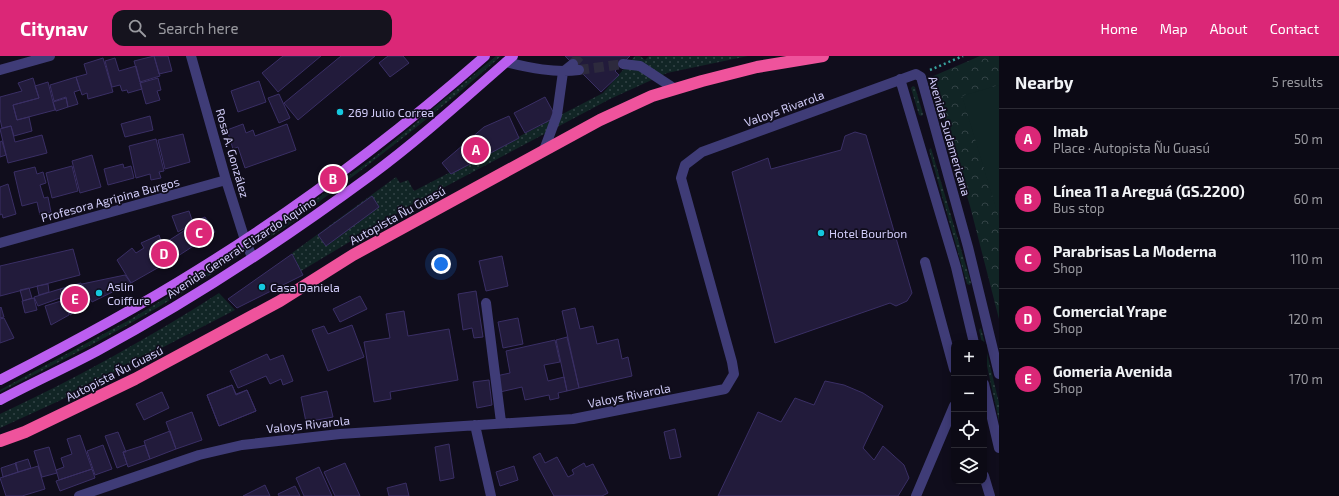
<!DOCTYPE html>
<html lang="en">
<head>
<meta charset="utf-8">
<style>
	body { margin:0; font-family:"Exo 2",sans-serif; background:#15131e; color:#f1f3f6 }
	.controls { position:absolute; right:12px; bottom:12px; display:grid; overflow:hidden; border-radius:8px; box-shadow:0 2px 10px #0003 }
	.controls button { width:36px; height:36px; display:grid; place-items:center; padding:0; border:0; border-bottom:1px solid #2c2b34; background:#0c0a15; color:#f1f3f6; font:20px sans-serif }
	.you { position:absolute; left:441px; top:208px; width:14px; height:14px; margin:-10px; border:3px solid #fff; border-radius:50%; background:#1a73e8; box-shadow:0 0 0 6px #1a73e833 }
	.badge { display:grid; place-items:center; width:26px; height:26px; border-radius:50%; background:#db2777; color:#fff; font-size:13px; font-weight:700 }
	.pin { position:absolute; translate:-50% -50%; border:2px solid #fff; box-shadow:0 1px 4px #0006 }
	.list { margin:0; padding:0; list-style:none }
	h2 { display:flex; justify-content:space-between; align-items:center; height:52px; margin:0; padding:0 16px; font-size:17px }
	h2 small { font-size:13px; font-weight:400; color:#9a9aa0 }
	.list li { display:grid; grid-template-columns:26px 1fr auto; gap:12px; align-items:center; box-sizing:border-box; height:60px; padding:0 16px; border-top:1px solid #2c2b34 }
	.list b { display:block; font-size:15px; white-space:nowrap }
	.list p { margin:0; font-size:13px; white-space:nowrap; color:#9a9aa0 }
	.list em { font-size:13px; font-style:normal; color:#9a9aa0 }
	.icon { flex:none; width:22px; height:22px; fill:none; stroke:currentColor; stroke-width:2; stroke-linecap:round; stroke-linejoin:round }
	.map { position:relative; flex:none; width:999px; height:440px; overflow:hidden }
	header { display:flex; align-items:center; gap:24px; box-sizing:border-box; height:56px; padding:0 20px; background:#db2777; color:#fff }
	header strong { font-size:19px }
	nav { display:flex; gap:22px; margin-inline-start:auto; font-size:14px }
	.search { width:280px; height:36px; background:#15131e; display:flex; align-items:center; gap:10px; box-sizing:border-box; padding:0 14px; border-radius:12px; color:#9a9aa0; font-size:15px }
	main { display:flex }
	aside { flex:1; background:#0c0a15 }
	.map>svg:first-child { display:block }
</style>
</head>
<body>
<header>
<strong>Citynav</strong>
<div class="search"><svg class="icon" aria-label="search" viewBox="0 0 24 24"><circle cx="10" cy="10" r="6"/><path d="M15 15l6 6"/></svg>Search here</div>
<nav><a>Home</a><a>Map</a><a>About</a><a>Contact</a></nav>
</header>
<main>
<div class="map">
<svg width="999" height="440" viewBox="0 0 999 440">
	<defs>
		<pattern id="grass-dots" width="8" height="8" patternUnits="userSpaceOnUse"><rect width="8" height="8" fill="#112525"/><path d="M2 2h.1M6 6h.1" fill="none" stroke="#334346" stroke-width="1.8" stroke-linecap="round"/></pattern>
		<pattern id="park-crowns" width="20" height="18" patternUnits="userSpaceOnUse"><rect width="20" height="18" fill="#112525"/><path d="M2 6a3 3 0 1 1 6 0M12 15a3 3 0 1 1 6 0" fill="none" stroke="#334346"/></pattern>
	</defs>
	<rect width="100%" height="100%" fill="#100d1c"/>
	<path fill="url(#grass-dots)" d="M496,0H501C443,52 382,99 320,145C308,155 270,184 257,187L258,185L376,100Z
		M635,0H640L645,4L649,0H748L667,17L610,43L411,149L301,215L292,197L396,121L400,127L408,124L414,135L603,37Z
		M913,30L915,31L923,58L922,60L919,59L911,32Z
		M931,92L971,227L970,229L967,228L929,94Z
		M237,198L239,200C163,252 82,295 0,336V334L131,263Z
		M219,237L235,254L61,344L0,372V358C75,323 149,282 219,237Z
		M981,272L999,347V365L984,296V287H982L979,274Z"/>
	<path fill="url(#park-crowns)" d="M980,0H999V263L970,150L931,21Z"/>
	<path fill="#112525" d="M999,29V162L962,40Z"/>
	<path fill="#221b3b" stroke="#3a2f65" d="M154,0L160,20L140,26L134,5Z
		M154,0H168L172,15L159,18Z
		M283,0H321L278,36L262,17Z
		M341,0H375L298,64L284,47Z
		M388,0H403L409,7L390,21L379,7Z
		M565,0H630L615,15L619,19L601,36Z
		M103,2L113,36L88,43L87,37L82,39L76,21L87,18L84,8Z
		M115,2L119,15L136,10L142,33L128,37L127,34L122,35L120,29L112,31L105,5Z
		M76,21L80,34L74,36L78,48L68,51L66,41L54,45L50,29Z
		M33,22L39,42L13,49L17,64L29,61L32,75L14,80L11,70L2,72L0,63V41L22,35L18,27Z
		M158,22L161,34L157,35L160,44L146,48L140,27Z
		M259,25L266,46L238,56L231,35Z
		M48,26L55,54L17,64L13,49L39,42L35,30Z
		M279,38L290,62L279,67L268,42Z
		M545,41L556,61L525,77L514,57Z
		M66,42L68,51L56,55L53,46Z
		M150,60L153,74L125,81L121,68Z
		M509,60L519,82L451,118L442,107L484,71Z
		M243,68L246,77L253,74L255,80L287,68L296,94L245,112L238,91L233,93L227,74Z
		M11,70L15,86L42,79L47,97L8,107L0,73Z
		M855,76L866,79L912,237L907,245L896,250L890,247L775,287L732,116L768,102L771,113L841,94L845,80Z
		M183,78L190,106L165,113L158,84Z
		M156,83L164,115L159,116L161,122L151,124L150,118L136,122L129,90Z
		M2,85L6,99L0,101V86Z
		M92,99L101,131L80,137L72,105Z
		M123,108L124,112L131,110L134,122L108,129L104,113Z
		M72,110L78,135L52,142L46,117Z
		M35,111L37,118L43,116L46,127L40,129L44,142L48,141L51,156L40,159L37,146L22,150L14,116Z
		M8,128L16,158L3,162L2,158L0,159V131Z
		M372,140L379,151L326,190L318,179Z
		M189,155L193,167L178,176L172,160Z
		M205,161L215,176L178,200L168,185L196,167L195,165Z
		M159,179L168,206L131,227L117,204L132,192L136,197L144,192L141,187Z
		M73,193L80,219L0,240V210Z
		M292,198L303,219L237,252L228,243Z
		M502,200L508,230L486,235L479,205Z
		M125,219L131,227L92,246L82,228Z
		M81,227L88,248L70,259L60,233Z
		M48,228L49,236L39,239L37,230Z
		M29,232L32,242L23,245L20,234Z
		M60,233L63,241L38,250L34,241Z
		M476,235L483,281L474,282L472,272L463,274L458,238Z
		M360,240L367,253L340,266L333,253Z
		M34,242L37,254L25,257L22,245Z
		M64,244L69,259L51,269L45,250Z
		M1,251L4,261L0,262V252Z
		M575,252L580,273L593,270L597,288L618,283L622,303L628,301L632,320L579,332L562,255Z
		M404,255L408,280L449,273L458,324L390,336L391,343L374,346L364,286L390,282L386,258Z
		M4,262L14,282L0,287V263Z
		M518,262L523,288L503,292L498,266Z
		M352,269L364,301L328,315L312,274L324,270L328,278Z
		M567,281L579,332L567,335L556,284Z
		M555,284L560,306L544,309L548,325L564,321L567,335L558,337L559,342L550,344L549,339L525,344L522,331L500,336L496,320L510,317L506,295Z
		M267,298L270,304L283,299L293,325L283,329L281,323L270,328L266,320L238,332L230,315Z
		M489,324L492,349L477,352L473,326Z
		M825,325L844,329L863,337L883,350L863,392L874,404L883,390L904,409L909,422L898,440H718L758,356L781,366L795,342L814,349Z
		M232,329L236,338L247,334L256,355L219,370L207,339Z
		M232,329L236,339L247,334L256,355L219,370L207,339Z
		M327,335L333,361L306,366L301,341Z
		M162,336L169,352L144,364L136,348Z
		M192,356L202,384L176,393L166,366Z
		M675,373L681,401L670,403L664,376Z
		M170,375L176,393L150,403L144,385Z
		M118,376L126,396H123L127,408L117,412L105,380Z
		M80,379L92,413L59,424L56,414L64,411L61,402L72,398L67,383Z
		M449,388L454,422L440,425L435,391Z
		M103,389L112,413L95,419L87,395Z
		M145,389L150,403L128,411L123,396Z
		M49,391L57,417L42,421L34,395Z
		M540,397L545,407L557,401L568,421L574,418L572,414L584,407L586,411L593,408L608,437L602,440H554L533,401Z
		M28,403L31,412L18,416L15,407Z
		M16,407L18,416L3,421L1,412Z
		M345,407L360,440H335L324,416Z
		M38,410L45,433L22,440H6L0,422Z
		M514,410L518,424L500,430L496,416Z
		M319,411L332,440H304L296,422Z
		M92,413L95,422L60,435L56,425Z
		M406,427L409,440H389L387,432Z
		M265,429L270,440H243Z
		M295,430L300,440H279L278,438Z"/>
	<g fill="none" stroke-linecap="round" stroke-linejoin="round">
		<path stroke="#2d2a3d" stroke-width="10" stroke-dasharray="10 5" stroke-linecap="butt" d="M573,8L580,0
			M579,14L623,8"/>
		<path stroke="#38a39e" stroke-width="2.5" stroke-dasharray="2 3" stroke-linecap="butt" d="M930,14L963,0"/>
		<path stroke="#3f3c77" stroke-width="10" d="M191,0L226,124L245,184L252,201
			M506,6C530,12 554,17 579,14
			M623,8L640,10L675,33
			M0,14L50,0
			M900,23L956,211L974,287
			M544,94L557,59L563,16L573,8
			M0,187L226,124
			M925,206L954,313
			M486,247L501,366
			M984,328L999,392
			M475,369L491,440
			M984,420L990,440
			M79,440L199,399L242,389L340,378L573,363L725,333L734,318L732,306L681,122L685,109L702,96L916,18L921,21L968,191L999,318
			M916,440L954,350"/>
		<path stroke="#bb5ef0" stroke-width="10" d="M0,324C66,290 132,255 196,215C298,152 394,80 485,0
			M0,344C32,327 65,312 97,295C192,244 283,184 370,120C420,83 466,41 513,0"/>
		<path stroke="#ef539c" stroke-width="12" d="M0,385L25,376L135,323L280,245L353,199L600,64L652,40L702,25L757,11L823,0"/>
	</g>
	<g fill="#15c8de" stroke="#100d1c" stroke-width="1.5">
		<circle cx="340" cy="56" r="4"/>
		<circle cx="821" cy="177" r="4"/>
		<circle cx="262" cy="231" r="4"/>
		<circle cx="99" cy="237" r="4"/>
	</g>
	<g text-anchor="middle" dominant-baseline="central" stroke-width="3.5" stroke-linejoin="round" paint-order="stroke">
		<g font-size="12" fill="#d2cdfa" stroke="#100d1c">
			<text transform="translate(784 52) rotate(-20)">Valoys Rivarola</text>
			<text transform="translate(950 80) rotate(74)">Avenida Sudamericana</text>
			<text transform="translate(233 97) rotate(74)">Rosa A. González</text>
			<text transform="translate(110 143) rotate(-15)">Profesora Agripina Burgos</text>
			<text transform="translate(397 159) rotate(-29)">Autopista Ñu Guasú</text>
			<text transform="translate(241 191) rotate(-33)">Avenida General Elizardo Aquino</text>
			<text transform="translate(114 317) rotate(-27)">Autopista Ñu Guasú</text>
			<text transform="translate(629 339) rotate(-11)">Valoys Rivarola</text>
			<text transform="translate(308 368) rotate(-6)">Valoys Rivarola</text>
		</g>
		<g font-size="12" fill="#d2cdfa" stroke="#100d1c" text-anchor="start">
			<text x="348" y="56">269 Julio Correa</text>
			<text x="829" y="177">Hotel Bourbon</text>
			<text x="107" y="230">Aslin<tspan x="107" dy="14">Coiffure</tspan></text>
			<text x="270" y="231">Casa Daniela</text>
		</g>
	</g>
</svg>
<div class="controls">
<button>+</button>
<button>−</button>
<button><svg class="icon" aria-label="locate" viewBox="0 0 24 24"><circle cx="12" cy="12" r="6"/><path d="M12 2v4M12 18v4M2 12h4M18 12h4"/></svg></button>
<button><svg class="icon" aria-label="layers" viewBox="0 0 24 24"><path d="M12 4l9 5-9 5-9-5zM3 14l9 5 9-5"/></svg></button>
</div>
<div class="you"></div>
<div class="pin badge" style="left:476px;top:94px">A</div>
<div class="pin badge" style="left:333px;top:123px">B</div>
<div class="pin badge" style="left:199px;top:177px">C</div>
<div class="pin badge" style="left:164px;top:198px">D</div>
<div class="pin badge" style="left:75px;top:243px">E</div>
</div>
<aside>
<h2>Nearby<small>5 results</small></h2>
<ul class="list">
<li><span class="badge">A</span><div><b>Imab</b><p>Place · Autopista Ñu Guasú</p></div><em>50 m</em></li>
<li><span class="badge">B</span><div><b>Línea 11 a Areguá (GS.2200)</b><p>Bus stop</p></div><em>60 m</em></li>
<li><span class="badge">C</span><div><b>Parabrisas La Moderna</b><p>Shop</p></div><em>110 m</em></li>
<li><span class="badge">D</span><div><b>Comercial Yrape</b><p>Shop</p></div><em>120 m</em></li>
<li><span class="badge">E</span><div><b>Gomeria Avenida</b><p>Shop</p></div><em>170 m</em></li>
</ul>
</aside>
</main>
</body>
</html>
